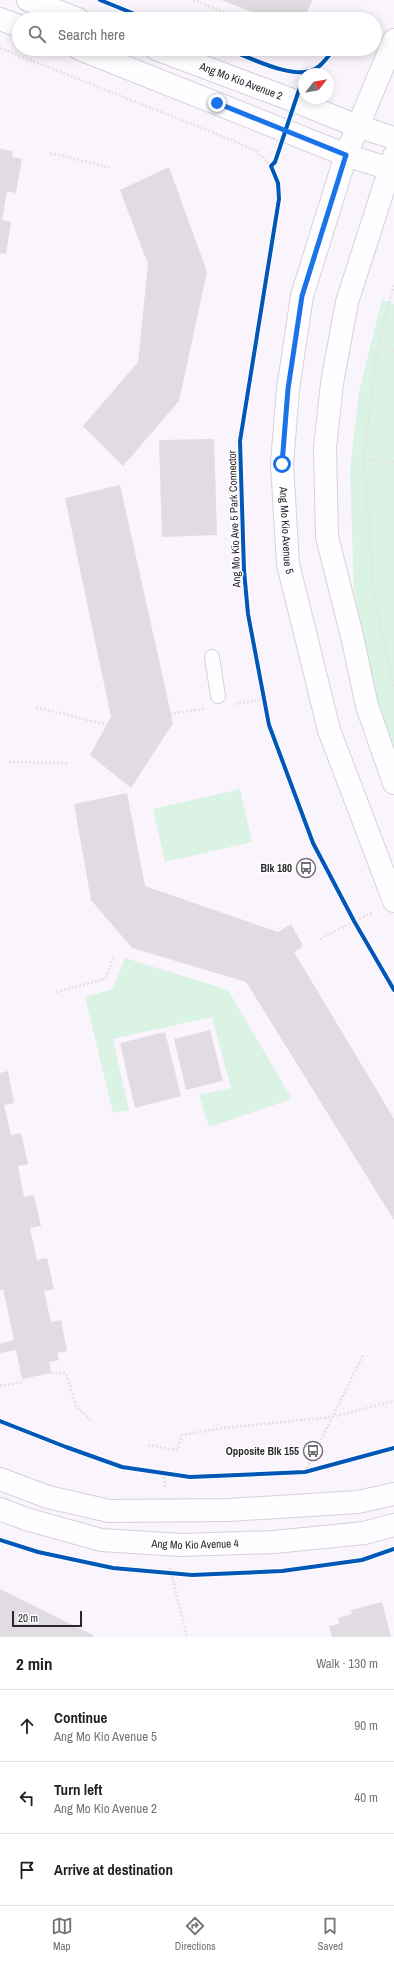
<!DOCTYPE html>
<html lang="en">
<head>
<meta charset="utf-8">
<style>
	body { margin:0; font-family:"Archivo Narrow",sans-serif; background:#f2f2f2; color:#202124 }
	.compass { position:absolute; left:298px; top:68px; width:36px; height:36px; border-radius:50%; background:#fff; box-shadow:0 2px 10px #0003; rotate:59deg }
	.scale { position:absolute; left:12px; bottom:10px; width:70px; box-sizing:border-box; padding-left:4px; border:2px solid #2b272d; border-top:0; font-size:11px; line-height:14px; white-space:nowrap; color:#2b272d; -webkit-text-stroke:3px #fff; paint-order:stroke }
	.stop { position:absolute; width:12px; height:12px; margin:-9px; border:3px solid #1a73e8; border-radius:50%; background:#fff }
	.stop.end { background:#1a73e8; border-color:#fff; box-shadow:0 1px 4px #0008 }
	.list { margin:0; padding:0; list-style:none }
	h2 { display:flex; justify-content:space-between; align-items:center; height:52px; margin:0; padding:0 16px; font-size:17px }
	h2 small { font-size:13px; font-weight:400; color:#757577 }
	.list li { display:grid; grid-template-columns:26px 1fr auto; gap:12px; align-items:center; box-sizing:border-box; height:72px; padding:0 16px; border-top:1px solid #e0e0e0 }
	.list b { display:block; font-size:15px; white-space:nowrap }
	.list p { margin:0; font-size:13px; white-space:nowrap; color:#757577 }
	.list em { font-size:13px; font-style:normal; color:#757577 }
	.icon { flex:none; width:22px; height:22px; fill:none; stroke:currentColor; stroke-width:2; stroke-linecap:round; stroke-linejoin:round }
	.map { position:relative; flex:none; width:394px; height:1637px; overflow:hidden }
	.search { position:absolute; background:#fff; box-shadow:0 2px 10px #0003; left:12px; right:12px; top:12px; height:44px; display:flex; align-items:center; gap:10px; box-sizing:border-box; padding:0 14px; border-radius:22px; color:#757577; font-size:15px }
	.sheet { height:268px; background:#fff }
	nav { display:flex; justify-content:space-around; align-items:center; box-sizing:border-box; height:56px; border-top:1px solid #e0e0e0; background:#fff; font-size:11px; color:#757577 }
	nav a { display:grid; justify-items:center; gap:2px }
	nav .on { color:#736f75 }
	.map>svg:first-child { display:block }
</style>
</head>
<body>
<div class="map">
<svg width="394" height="1637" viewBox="0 0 394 1637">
	<rect width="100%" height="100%" fill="#faf4fc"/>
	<path fill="#daf3e4" d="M382,299L394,304V751L375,694L354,591L350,470L359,392Z
		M240,789L252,842L165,862L153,809Z
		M125,958L228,990L292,1099L209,1127L199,1095L231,1088L212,1017L113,1039L129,1110L113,1113L85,997L113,989Z"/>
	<path fill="#e0dce2" d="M221,0H312L305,19H269Z
		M0,149L13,151L12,157L22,159L16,193L7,191L2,220L11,222L6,254L0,253Z
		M169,167L207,272L179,401L123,466L83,426L138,362L148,264L120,190Z
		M214,439L217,535L162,537L159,440Z
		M120,485L173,723L131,788L90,755L111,717L65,498Z
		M127,793L145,886L278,932L291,924L303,946L294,952L394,1119V1220L246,982L132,948L91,900L74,804Z
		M210,1030L223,1081L186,1090L174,1039Z
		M165,1032L181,1096L135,1108L120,1043Z
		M8,1071L14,1103L4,1105L11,1135L21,1133L28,1164L18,1166L24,1197L34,1195L41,1226L30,1228L37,1260L47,1258L54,1289L44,1291L51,1322L61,1320L67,1351L57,1353L59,1360L49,1362L51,1373L22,1379L16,1350L0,1353V1344L14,1340L3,1289L0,1290V1073Z
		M0,1589L93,1635V1637H0Z
		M382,1602L391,1637H332L329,1626L339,1624L338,1618L352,1614L351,1610Z"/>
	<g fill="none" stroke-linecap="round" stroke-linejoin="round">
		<g stroke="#d6d2d8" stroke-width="16">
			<path id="lane" d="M212,657L218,696"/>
		</g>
		<g stroke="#d6d2d8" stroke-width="24">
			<g id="secondary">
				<path d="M28,0L78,19"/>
				<path d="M0,19L19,26"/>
				<path d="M80,49L346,155L390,169"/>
				<path id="s1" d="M156,49L295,101L357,126L394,138"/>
				<path d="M0,1479L48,1497L109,1511L229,1510L358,1502L394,1494"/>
				<path id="s2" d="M0,1509L26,1519L101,1540L181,1545L274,1542L364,1533L394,1525"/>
			</g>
		</g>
		<g stroke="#d6d2d8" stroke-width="24">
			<g id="primary">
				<path id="s3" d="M394,40L346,155L302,296L288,389L282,464L288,564L329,730L394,901"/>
				<path d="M394,156L347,302L332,383L325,448L327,537L352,636L367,706L394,783"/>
			</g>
		</g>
		<path stroke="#e4e2e4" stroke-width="2.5" stroke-dasharray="2 2" stroke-linecap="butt" d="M193,0L242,19
			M0,48L232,140L256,151L271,166
			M50,153L112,168
			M394,285L378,343L364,460L374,595L394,688
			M378,343L394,351
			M364,460L394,462
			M235,704L264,699
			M36,707L107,725
			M170,714L204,709
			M9,762L68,763
			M320,939L373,912
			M56,992L105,979L114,956
			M51,1373H66L76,1406L92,1421
			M0,1386L24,1382
			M148,1445L177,1450L182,1435L222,1428L332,1417L394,1401
			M305,1472L363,1355
			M164,1473L165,1489
			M170,1568L187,1637"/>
		<use href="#lane" stroke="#fefdff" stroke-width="14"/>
		<use href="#secondary" stroke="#fefdff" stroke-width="22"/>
		<use href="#primary" stroke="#fefdff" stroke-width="22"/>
		<g stroke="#fff" stroke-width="6">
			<path id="cycleway" d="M100,0L147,19
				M227,49C249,57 294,81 315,69C322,66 329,55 334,49
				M304,75L275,162L271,166L278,183L279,199L240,441L244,570L248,614L269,725L313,843L354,921L394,990
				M0,1421L66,1447L122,1467L190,1477L305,1472L394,1448
				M0,1540L38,1552L113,1568L192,1575L282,1571L362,1560L394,1549"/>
		</g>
		<use href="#cycleway" stroke="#0057b8" stroke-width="4"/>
	</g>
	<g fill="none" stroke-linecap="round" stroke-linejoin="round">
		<path stroke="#1a73e8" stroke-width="5" d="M217,103L346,155L302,296L288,389L282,464"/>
	</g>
	<defs>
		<g id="bus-ring" transform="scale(1)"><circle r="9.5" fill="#fff" stroke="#736f75" stroke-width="1.5"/><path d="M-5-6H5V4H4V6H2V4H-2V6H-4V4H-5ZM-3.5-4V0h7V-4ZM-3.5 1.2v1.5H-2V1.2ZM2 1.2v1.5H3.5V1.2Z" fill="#736f75"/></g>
	</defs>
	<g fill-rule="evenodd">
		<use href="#bus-ring" x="306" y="868"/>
		<use href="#bus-ring" x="313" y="1451"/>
	</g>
	<g text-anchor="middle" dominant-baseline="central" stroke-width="3" stroke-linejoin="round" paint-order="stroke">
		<g font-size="11" fill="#2b272d" stroke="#fff">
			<text stroke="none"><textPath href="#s1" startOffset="91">Ang Mo Kio Avenue 2</textPath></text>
			<text transform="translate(234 519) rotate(-92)">Ang Mo Kio Ave 5 Park Connector</text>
			<text stroke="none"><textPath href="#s3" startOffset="508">Ang Mo Kio Avenue 5</textPath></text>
			<text stroke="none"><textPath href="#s2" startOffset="200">Ang Mo Kio Avenue 4</textPath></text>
		</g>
		<g font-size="11" font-weight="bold" fill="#2b272d" stroke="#fff" text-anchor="end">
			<text x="292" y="868">Blk 180</text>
			<text x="299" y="1451">Opposite Blk 155</text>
		</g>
	</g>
</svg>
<svg class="compass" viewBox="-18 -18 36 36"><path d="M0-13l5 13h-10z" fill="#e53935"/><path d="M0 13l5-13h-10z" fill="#757577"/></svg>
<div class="scale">20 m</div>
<div class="stop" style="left:282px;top:464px"></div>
<div class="stop end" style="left:217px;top:103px"></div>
<div class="search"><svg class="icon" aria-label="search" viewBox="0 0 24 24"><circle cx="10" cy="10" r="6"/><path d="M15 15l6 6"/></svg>Search here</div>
</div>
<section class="sheet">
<h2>2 min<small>Walk · 130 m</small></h2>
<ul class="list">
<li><svg class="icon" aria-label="ahead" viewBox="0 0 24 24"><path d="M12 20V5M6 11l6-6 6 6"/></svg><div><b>Continue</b><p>Ang Mo Kio Avenue 5</p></div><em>90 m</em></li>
<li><svg class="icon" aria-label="left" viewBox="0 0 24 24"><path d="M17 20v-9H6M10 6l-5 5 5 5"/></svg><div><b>Turn left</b><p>Ang Mo Kio Avenue 2</p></div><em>40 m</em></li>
<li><svg class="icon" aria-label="arrive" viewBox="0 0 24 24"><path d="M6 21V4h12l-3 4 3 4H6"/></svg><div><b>Arrive at destination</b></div></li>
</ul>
</section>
<nav>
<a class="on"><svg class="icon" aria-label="map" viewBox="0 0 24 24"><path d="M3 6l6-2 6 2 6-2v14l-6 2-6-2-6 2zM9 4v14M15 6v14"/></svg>Map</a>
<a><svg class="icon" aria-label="directions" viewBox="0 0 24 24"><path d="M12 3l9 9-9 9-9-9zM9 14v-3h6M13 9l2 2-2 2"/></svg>Directions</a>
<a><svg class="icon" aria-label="saved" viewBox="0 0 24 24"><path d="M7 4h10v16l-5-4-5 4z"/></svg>Saved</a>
</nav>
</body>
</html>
